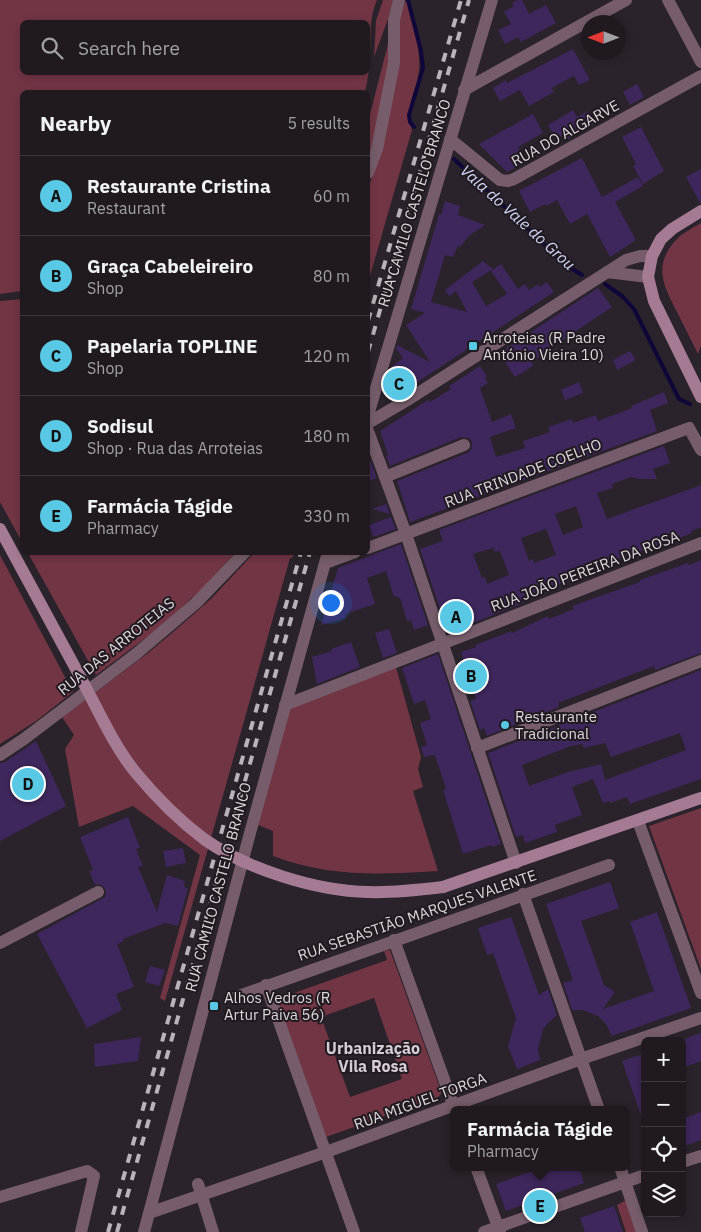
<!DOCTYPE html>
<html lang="en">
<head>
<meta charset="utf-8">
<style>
	body { margin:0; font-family:"IBM Plex Sans",sans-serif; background:#2d272d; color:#f1f3f6 }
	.controls { position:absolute; right:15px; bottom:15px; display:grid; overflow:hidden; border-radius:8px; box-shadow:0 2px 8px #0003 }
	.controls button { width:45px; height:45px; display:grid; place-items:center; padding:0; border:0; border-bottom:1px solid #3d383e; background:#201a20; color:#f1f3f6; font:25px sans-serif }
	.compass { position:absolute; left:581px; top:15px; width:45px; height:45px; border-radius:50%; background:#201a20; box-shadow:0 2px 8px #0003; rotate:270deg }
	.you { position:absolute; left:330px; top:602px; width:18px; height:18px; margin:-12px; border:4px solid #fff; border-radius:50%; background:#1a73e8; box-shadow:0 0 0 8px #1a73e833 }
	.badge { display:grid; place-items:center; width:32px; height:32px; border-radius:50%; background:#59c8e4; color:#111; font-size:16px; font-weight:700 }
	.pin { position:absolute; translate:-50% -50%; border:2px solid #fff; box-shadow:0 1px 5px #0006 }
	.popup { position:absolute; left:450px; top:1106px; width:180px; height:65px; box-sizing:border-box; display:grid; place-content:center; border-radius:8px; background:#201a20; filter:drop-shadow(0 1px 4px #0005); font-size:16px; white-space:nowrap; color:#a2a1a5 }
	.popup b { font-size:19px; color:#f1f3f6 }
	.popup::after { content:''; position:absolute; left:50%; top:100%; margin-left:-10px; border:10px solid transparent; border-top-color:#201a20 }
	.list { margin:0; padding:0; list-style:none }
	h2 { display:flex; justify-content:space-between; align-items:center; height:65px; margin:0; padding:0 20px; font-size:21px }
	h2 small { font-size:16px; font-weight:400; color:#a2a1a5 }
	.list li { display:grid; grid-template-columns:32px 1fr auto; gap:15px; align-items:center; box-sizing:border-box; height:80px; padding:0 20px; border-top:1px solid #3d383e }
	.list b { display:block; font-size:19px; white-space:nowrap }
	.list p { margin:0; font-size:16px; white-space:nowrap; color:#a2a1a5 }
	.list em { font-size:16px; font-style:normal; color:#a2a1a5 }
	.icon { flex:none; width:28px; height:28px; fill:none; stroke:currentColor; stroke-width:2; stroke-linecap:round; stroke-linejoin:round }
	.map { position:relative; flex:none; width:701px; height:1232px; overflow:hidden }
	.search { position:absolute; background:#201a20; box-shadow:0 2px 8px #0003; left:20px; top:20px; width:350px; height:55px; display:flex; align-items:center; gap:12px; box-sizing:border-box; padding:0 18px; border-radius:8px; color:#a2a1a5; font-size:19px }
	.panel { position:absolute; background:#201a20; box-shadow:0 2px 8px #0003; left:20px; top:90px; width:350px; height:465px; border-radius:8px }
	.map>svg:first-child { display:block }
</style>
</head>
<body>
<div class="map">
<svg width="701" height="1232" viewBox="0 0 701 1232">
	<rect width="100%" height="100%" fill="#2a232b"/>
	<path fill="#723544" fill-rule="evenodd" d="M0,0H377C369,18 371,35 370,54C369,67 368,80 365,92H22V291L0,294ZM368,22V72H22V22Z
		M383,0H393L388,19L374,57L376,21Z
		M405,2H407C412,23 421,48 419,70C417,93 404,104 412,130L368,283V189L372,177L397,26Z
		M389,40L391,46L379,125L368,158V122Z
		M701,223V346L698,354C691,340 684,326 677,312C663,285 652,264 678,238C684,232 693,228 701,223Z
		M22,299V542L0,502V301Z
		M28,553H235L203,588L160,627L96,675Z
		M254,553H295L292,558H290L165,1001L160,998L200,855L133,806L79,827L65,749L74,735L62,717L148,653L179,627L212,598Z
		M0,555L73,692L36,721L0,744Z
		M396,667L421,757L418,769L423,787L413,791L438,871C377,875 330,877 273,856V831L258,825L291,706Z
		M701,808V969L649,826Z
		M390,950L441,1091V1094L438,1097L326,1137L277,999L387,960L384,951ZM374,998L402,1079L350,1097L321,1017Z
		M630,1198L642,1232H626L617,1205Z"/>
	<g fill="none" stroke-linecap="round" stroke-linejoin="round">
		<path stroke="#0f0739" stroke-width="4" d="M408,0L421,51L423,68L409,115L410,122L414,127
			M454,159L566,265L582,275
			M605,284L622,296L634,309L679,399L690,404"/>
	</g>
	<path fill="#3e275c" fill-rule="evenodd" d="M518,0H522L529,14L546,5L556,23L521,42L518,37L505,44L498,30L511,24L504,12L514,6L512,3Z
		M573,49L590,80L579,85L574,76L570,78L552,88L554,92L529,106L520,90L500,101L493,88L506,80L507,83Z
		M637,84L644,97L630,105L623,92Z
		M573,110L577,117L588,111L595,123L568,139L565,134L556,139L548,125Z
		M533,114L543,133L518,147L526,162L507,172L479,144Z
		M641,127L664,171L643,184L633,166L636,164L622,137Z
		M582,158L602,197L638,177L643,186L615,202L636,240L610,257L587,214L570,224L557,200L547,206L545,204L530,212L519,191Z
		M701,169V203H700L686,177Z
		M445,201L460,206L458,215L485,225L470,235L460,247L458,246L453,257L445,255L431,302L467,312L456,291L449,296L445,290L483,261L493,269L472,282L486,306L507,294L491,271L501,264L518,289L525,284L529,290L538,284L540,287L547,282L554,292L398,395L390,381L393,378L391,371V367L403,358L396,349L397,345L430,362L406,325L425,313L411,309L439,214L441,215Z
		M598,288L612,307L549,349L532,362L533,366L515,377L499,353Z
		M630,351L636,360L617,370L613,360Z
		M480,366L487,376L485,378L488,383L480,388L492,422L511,414L516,428L490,437L496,457L525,448L523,441L550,432L548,427L572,419L573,423L596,415L598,421L632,408L631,406L664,392L668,403L650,410L657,431L410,522L397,481L467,453L471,450L472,442L469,438L461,437L390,466L386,456L388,455L380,431L428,400L430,402L451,389L449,386Z
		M579,382L583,393L565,400L561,390Z
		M664,446L670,463L653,469L657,479H639L631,477L612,484L613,488L597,493L607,519L701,485V527L691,531L692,533L670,542L616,559L617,562L522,599L523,603L448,633L420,549L443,541L439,530ZM576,506L583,527L563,535L555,514ZM546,529L556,555L534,563L533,559L529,561L521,538ZM493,548L495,552L500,551L509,575L487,584L485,577L482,578L473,554Z
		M370,460L377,478L368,481V461Z
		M386,504L390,514L372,509Z
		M391,517L396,529L373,537L369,525Z
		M401,544L428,625L414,630L411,620L407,621L400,598H398L397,596L394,597L386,571L367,578L375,604L345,614L346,618L321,625L338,568Z
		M701,560V653L655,670L654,666L558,703L559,707L487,736L484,728L480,730L470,701L476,699L461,652L476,647L475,645L511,631L512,633L548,616L549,619L574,609L572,606L640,582V580L688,563L689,565Z
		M389,629L397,653L383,658L375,633Z
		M351,642L360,667L317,684L312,657L332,651L331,649Z
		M438,654L501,844L492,847L491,845L463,854L443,790L446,789L435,755L424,757L421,747L427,745L420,723L431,719L425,700L414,704L402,668Z
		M701,670V779L630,804L627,797L610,803L609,801L603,803L593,779L572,787L582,815L555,825L557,832L525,843L523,835L516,837L488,753ZM680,733L686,750L605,780L601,764L568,772L529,786L522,765L571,746L582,744L584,748L605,743L611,757Z
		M36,741L66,806L0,841V763L5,762Z
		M128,817L140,848L136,849L143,866L138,867L157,912L167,875L185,881L184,887L188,888L178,926L165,923L123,939L124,941L117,944L134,987L116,994L122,1010L87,1028L37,934L105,897L106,893L105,888L99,884L95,885L89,871L93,870L80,837Z
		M183,848L186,863L166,867L163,851Z
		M610,882L619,908L581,921L604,985L615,992L603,1009L654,991L630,922L657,912L691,1008L612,1036L606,1024L598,1016L583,1010H572L563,983L573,980L546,904Z
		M511,917L539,995L548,989L557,1015L549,1022L543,1029L538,1049L540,1060L517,1069L508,1046L516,1018L493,953L487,955L478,928Z
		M150,966L165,970L159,986L145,982Z
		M701,1033V1061L682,1068V1040Z
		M141,1037L138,1061L95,1067L94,1044Z
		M645,1053V1121H643L622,1061Z
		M701,1112V1140L682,1147V1119Z
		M543,1167H579L584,1183L506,1211L496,1184Z
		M614,1206L623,1232H585L580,1218Z"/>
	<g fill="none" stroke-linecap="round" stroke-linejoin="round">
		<path stroke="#775d6b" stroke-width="12" d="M668,0L701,62
			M464,90L626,0
			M450,139L500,180L508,181L514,179L701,76
			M368,173L377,149L394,63V20L399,0
			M607,272L648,277
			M368,415L492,0
			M368,423L409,399L626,260L640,256H652
			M368,431L406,534L516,863
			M385,477L464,445
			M368,548L689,428L701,450
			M325,563L355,552
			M285,705L701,543
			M477,748L701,661
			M0,755L24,739L136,654L196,603L245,552
			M638,821L701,993
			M523,894L599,1110
			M394,940L455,1110
			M0,943L98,892
			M266,985L354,1232
			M236,997L609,865
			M682,1162L701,1156
			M476,1167L500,1232
			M620,1167L642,1232
			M198,1184L213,1232
			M0,1197L87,1171L94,1176L81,1232
			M149,1213L326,1152L581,1059L701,1018
			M144,1232L250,833L328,552
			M484,1232L645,1175"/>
		<path stroke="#a57b93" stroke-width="12" d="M701,211L672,229L661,239L652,256L648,277L654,301L701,397
			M443,887L701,798"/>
		<path stroke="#b9b4ba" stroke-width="4" stroke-dasharray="9 9" stroke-linecap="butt" d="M368,321L461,0
			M368,352L469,0
			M108,1232L301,552
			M117,1232L310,552"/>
		<path stroke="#a57b93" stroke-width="12" d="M0,529C28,580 55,631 83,682C99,712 114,746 136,773C156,797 180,821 204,839C246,869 316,891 368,892C393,893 418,890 443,887"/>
	</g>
	<g fill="#59c8e4" stroke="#211a21" stroke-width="2">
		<rect x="468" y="341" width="10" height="10" rx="2.5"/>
		<circle cx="505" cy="725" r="5"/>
		<rect x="209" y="1001" width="10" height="10" rx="2.5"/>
	</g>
	<g text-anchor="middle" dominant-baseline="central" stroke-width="4" stroke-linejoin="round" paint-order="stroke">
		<g font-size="15" fill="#ddd8dd" stroke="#211a21">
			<text transform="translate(565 133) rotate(-29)">RUA DO ALGARVE</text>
			<text transform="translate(414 203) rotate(-73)">RUA CAMILO CASTELO BRANCO</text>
			<text transform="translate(523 473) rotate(-21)">RUA TRINDADE COELHO</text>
			<text transform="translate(585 571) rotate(-21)">RUA JOÃO PEREIRA DA ROSA</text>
			<text transform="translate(116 646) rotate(-39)">RUA DAS ARROTEIAS</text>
			<text transform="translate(218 887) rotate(-75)">RUA CAMILO CASTELO BRANCO</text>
			<text transform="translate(417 915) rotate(-19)">RUA SEBASTIÃO MARQUES VALENTE</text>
			<text transform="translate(420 1101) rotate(-20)">RUA MIGUEL TORGA</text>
		</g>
		<g font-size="15" fill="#ddd8dd" stroke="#211a21" text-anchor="start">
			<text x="483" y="337">Arroteias (R Padre<tspan x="483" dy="17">António Vieira 10)</tspan></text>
			<text x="515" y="716">Restaurante<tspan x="515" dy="17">Tradicional</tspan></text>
			<text x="224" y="997">Alhos Vedros (R<tspan x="224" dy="17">Artur Paiva 56)</tspan></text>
		</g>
		<g font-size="16" font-style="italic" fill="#d1d5f8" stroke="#211a21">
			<text transform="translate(518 217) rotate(42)">Vala do Vale do Grou</text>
		</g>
		<g font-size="16" font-weight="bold" fill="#d5ccd6" stroke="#211a21">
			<text x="373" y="1048">Urbanização<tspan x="373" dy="18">Vila Rosa</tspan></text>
		</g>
	</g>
</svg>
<div class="controls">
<button>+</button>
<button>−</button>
<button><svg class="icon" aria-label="locate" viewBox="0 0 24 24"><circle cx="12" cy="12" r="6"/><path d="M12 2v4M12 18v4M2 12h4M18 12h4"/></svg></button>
<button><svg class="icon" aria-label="layers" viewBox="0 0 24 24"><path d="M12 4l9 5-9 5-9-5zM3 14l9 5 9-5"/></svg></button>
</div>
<svg class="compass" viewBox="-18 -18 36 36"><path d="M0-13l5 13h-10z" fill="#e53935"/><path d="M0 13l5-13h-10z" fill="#a2a1a5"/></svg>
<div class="you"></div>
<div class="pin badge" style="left:456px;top:617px">A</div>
<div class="pin badge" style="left:471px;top:676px">B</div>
<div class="pin badge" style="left:399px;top:384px">C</div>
<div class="pin badge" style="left:28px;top:784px">D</div>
<div class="pin badge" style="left:540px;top:1206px">E</div>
<div class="popup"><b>Farmácia Tágide</b>Pharmacy</div>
<div class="search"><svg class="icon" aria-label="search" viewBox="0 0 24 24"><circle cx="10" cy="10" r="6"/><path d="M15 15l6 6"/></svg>Search here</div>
<section class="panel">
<h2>Nearby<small>5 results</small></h2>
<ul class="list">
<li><span class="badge">A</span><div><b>Restaurante Cristina</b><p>Restaurant</p></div><em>60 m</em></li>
<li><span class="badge">B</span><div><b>Graça Cabeleireiro</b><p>Shop</p></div><em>80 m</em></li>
<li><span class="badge">C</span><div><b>Papelaria TOPLINE</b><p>Shop</p></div><em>120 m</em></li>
<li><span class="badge">D</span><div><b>Sodisul</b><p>Shop · Rua das Arroteias</p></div><em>180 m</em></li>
<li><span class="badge">E</span><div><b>Farmácia Tágide</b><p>Pharmacy</p></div><em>330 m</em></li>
</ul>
</section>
</div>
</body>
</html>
